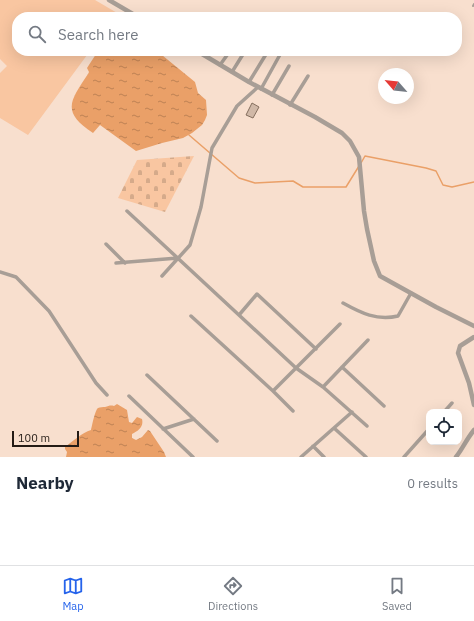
<!DOCTYPE html>
<html lang="en">
<head>
<meta charset="utf-8">
<style>
	body { margin:0; font-family:"IBM Plex Sans",sans-serif; background:#f2f2f3; color:#1f2937 }
	.controls { position:absolute; right:12px; bottom:12px; display:grid; overflow:hidden; border-radius:8px; box-shadow:0 4px 16px #0002 }
	.controls button { width:36px; height:36px; display:grid; place-items:center; padding:0; border:0; border-bottom:1px solid #e0e1e3; background:#fff; color:#1f2937; font:20px sans-serif }
	.compass { position:absolute; left:378px; top:68px; width:36px; height:36px; border-radius:50%; background:#fff; box-shadow:0 4px 16px #0002; rotate:298deg }
	.scale { position:absolute; left:12px; bottom:10px; width:67px; box-sizing:border-box; padding-left:4px; border:2px solid #241b15; border-top:0; font-size:11px; line-height:14px; white-space:nowrap; color:#241b15; -webkit-text-stroke:3px #f8dfce; paint-order:stroke }
	.list { margin:0; padding:0; list-style:none }
	h2 { display:flex; justify-content:space-between; align-items:center; height:52px; margin:0; padding:0 16px; font-size:17px }
	h2 small { font-size:13px; font-weight:400; color:#747a83 }
	.icon { flex:none; width:22px; height:22px; fill:none; stroke:currentColor; stroke-width:2; stroke-linecap:round; stroke-linejoin:round }
	.map { position:relative; flex:none; width:474px; height:457px; overflow:hidden }
	.search { position:absolute; background:#fff; box-shadow:0 4px 16px #0002; left:12px; right:12px; top:12px; height:44px; display:flex; align-items:center; gap:10px; box-sizing:border-box; padding:0 14px; border-radius:16px; color:#747a83; font-size:15px }
	.sheet { height:108px; background:#fff }
	nav { display:flex; justify-content:space-around; align-items:center; box-sizing:border-box; height:56px; border-top:1px solid #e0e1e3; background:#fff; font-size:11px; color:#747a83 }
	nav a { display:grid; justify-items:center; gap:2px }
	nav .on { color:#2563eb }
	.map>svg:first-child { display:block }
</style>
</head>
<body>
<div class="map">
<svg width="474" height="457" viewBox="0 0 474 457">
	<defs>
		<pattern id="cemetery-stones" width="16" height="16" patternUnits="userSpaceOnUse"><rect width="16" height="16" fill="#f9c6a1"/><path d="M2 7V4a2 2 0 0 1 4 0v3zM10 15v-3a2 2 0 0 1 4 0v3z" fill="#d5aa8a"/></pattern>
		<pattern id="water-ripples" width="26" height="14" patternUnits="userSpaceOnUse"><rect width="26" height="14" fill="#eaa068"/><path d="M2 4q2-2 4 0t4 0M15 11q2-2 4 0t4 0" fill="none" stroke="#bd8254"/></pattern>
	</defs>
	<rect width="100%" height="100%" fill="#f8dfce"/>
	<path fill="#f9c6a1" d="M0,0H95L124,17H17V51H90L28,135L0,118V73L7,66L0,59Z"/>
	<path fill="url(#cemetery-stones)" d="M194,156L165,212L118,198L137,160Z"/>
	<path fill="url(#water-ripples)" d="M98,51H157L195,82L198,93L206,100L207,115L205,120L202,125L192,133L183,138L162,143L136,151L100,125L93,133C61,112 70,101 88,74L89,72L87,68Z
		M117,404L127,410L129,422L132,423L137,417L142,419C144,427 138,431 132,434V438L136,440L142,437L148,430L150,431L164,452L166,457H66L67,452L65,449V447C73,441 82,433 91,430C92,426 95,410 98,408C100,407 103,407 105,407C109,406 110,405 114,406Z"/>
	<g fill="none" stroke-linecap="round" stroke-linejoin="round">
		<path stroke="#eaa068" stroke-width="1.5" d="M189,135L239,178L255,183L293,181L303,187H346L359,166
			M361,163L365,156L426,168L436,171L443,185L452,187L474,182"/>
	</g>
	<path fill="#d0b8a7" stroke="#846e5e" d="M252,103L259,107L253,118L246,115Z"/>
	<g fill="none" stroke-linecap="round" stroke-linejoin="round">
		<path stroke="#a89e96" stroke-width="2" d="M473,6L474,4"/>
		<path stroke="#a89e96" stroke-width="3.5" d="M220,65L230,51
			M232,72L245,51
			M249,82L268,51
			M261,89L282,51
			M272,95L289,66
			M290,105L308,76
			M127,211L296,368L323,387L367,426
			M106,244L125,263
			M116,263L178,258
			M0,272L16,277L49,311L96,383L107,395
			M162,276L190,245L201,207L212,148L237,106L258,87
			M343,303C361,313 377,321 398,316L411,293
			M239,315L257,294L316,349
			M191,316L273,391L293,411
			M342,367L384,406
			M147,375L217,441
			M323,387L368,340
			M273,391L340,324
			M129,396L193,457
			M432,412H433
			M444,412L452,403
			M334,428L366,457
			M163,429L194,419
			M313,446L324,457
			M301,457L352,412
			M404,457L429,429"/>
		<path stroke="#a89e96" stroke-width="4.5" d="M109,0L138,17
			M197,51L249,82L315,117L342,133L350,141L359,157L364,211L367,229L374,261L380,276L436,307L474,326
			M474,337L460,346L458,353L469,383L474,405
			M456,457C463,448 466,440 474,430"/>
	</g>
</svg>
<div class="controls">
<button><svg class="icon" aria-label="locate" viewBox="0 0 24 24"><circle cx="12" cy="12" r="6"/><path d="M12 2v4M12 18v4M2 12h4M18 12h4"/></svg></button>
</div>
<svg class="compass" viewBox="-18 -18 36 36"><path d="M0-13l5 13h-10z" fill="#e53935"/><path d="M0 13l5-13h-10z" fill="#747a83"/></svg>
<div class="scale">100 m</div>
<div class="search"><svg class="icon" aria-label="search" viewBox="0 0 24 24"><circle cx="10" cy="10" r="6"/><path d="M15 15l6 6"/></svg>Search here</div>
</div>
<section class="sheet">
<h2>Nearby<small>0 results</small></h2>
<ul class="list">
</ul>
</section>
<nav>
<a class="on"><svg class="icon" aria-label="map" viewBox="0 0 24 24"><path d="M3 6l6-2 6 2 6-2v14l-6 2-6-2-6 2zM9 4v14M15 6v14"/></svg>Map</a>
<a><svg class="icon" aria-label="directions" viewBox="0 0 24 24"><path d="M12 3l9 9-9 9-9-9zM9 14v-3h6M13 9l2 2-2 2"/></svg>Directions</a>
<a><svg class="icon" aria-label="saved" viewBox="0 0 24 24"><path d="M7 4h10v16l-5-4-5 4z"/></svg>Saved</a>
</nav>
</body>
</html>
